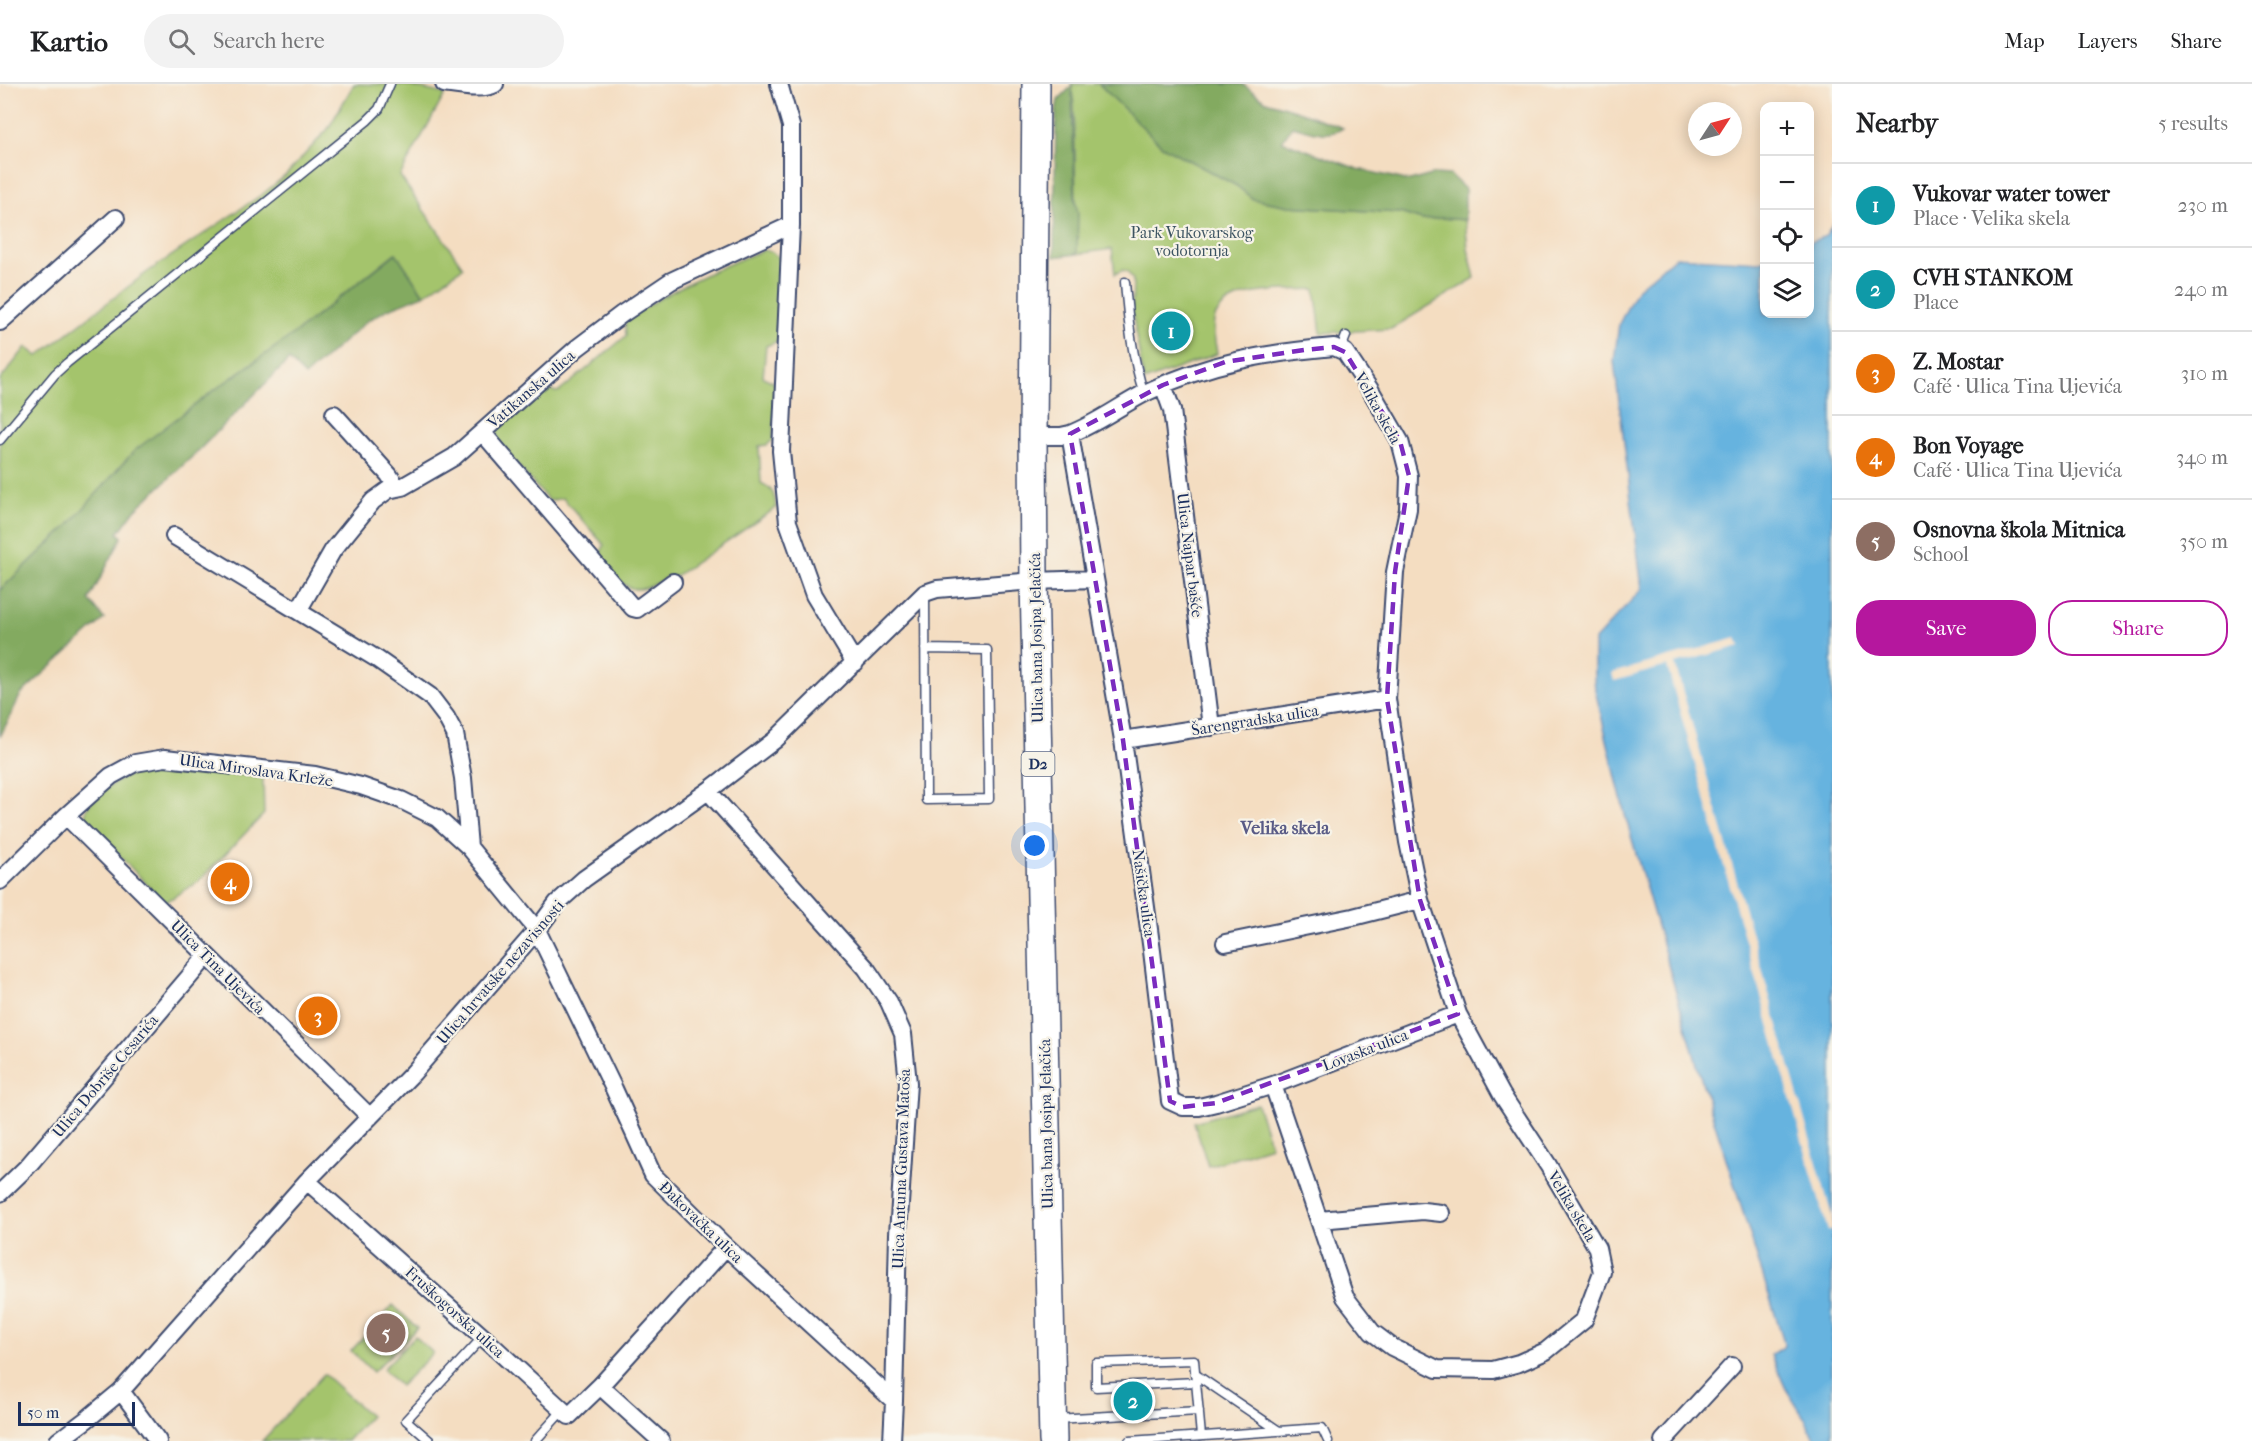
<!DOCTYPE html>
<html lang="en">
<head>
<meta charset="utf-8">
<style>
	body { margin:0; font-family:"IM FELL French Canon",serif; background:#f2f2f2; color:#202124 }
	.controls { position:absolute; right:18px; top:18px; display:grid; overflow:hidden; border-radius:12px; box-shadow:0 3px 15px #0003 }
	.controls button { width:54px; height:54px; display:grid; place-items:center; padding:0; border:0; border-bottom:2px solid #e0e0e0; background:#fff; color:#202124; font:30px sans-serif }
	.compass { position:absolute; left:1688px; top:18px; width:54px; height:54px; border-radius:50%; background:#fff; box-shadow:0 3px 15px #0003; rotate:54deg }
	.scale { position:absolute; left:18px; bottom:15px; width:117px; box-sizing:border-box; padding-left:6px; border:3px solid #1b2f5e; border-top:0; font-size:16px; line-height:21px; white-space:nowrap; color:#1b2f5e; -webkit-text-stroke:4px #f7f3e8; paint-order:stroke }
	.you { position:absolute; left:1035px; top:762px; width:21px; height:21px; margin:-15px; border:4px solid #fff; border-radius:50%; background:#1a73e8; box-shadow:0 0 0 9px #1a73e833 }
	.badge { display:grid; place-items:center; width:39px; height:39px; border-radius:50%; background:#b5179e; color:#fff; font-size:20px; font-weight:700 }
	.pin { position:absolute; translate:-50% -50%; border:3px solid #fff; box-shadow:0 2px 6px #0006 }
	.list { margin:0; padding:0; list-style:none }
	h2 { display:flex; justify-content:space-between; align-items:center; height:78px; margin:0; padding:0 24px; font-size:26px }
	h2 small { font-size:20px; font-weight:400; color:#757577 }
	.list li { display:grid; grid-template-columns:39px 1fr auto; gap:18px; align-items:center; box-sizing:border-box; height:84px; padding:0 24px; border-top:2px solid #e0e0e0 }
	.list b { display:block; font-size:22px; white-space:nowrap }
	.list p { margin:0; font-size:20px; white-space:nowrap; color:#757577 }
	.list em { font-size:20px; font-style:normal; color:#757577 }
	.actions { display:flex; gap:12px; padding:18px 24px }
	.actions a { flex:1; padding:14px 0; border:2px solid #b5179e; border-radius:24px; text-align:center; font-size:21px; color:#b5179e }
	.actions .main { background:#b5179e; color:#fff }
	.icon { flex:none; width:33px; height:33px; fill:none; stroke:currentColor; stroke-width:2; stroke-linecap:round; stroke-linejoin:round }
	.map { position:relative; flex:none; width:1832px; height:1357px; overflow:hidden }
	header { display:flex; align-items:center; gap:36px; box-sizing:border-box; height:84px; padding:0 30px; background:#fff; border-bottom:2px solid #e0e0e0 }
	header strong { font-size:28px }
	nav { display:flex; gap:33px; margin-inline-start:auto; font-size:21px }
	.search { width:420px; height:54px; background:#f2f2f2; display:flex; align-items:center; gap:15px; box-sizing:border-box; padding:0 21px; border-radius:33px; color:#757577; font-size:22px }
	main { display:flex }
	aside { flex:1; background:#fff }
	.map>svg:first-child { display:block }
</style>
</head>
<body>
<header>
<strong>Kartio</strong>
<div class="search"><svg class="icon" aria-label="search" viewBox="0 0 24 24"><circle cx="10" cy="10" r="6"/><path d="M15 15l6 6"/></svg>Search here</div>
<nav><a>Map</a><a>Layers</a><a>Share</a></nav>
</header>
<main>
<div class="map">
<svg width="1832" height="1357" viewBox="0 0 1832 1357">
	<rect width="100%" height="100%" fill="#f7f3e8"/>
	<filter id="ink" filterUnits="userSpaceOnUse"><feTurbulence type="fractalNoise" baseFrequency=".0167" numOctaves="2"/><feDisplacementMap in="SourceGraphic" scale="12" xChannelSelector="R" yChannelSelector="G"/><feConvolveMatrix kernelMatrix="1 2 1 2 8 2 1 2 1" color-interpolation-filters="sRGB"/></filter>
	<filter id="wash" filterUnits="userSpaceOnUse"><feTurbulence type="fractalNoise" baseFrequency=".008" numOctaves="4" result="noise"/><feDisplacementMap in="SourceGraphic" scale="24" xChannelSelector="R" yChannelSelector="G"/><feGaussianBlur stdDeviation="1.35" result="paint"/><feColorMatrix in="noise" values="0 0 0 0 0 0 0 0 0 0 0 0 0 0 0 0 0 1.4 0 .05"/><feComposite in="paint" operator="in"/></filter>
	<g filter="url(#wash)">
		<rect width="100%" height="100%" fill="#f4ddc1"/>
		<path fill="#a4c46c" stroke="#607a65" stroke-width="1.5" d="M354,0L404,1L445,10L400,92L463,183L424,211L395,169L294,250L213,307L121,381L102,405L68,442L0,506V296L26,263L38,272L146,189L264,109L286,91L328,45Z
			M1071,0H1099L1162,62L1237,102L1253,115L1289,122L1400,129L1422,136L1441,134L1465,136L1468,165L1475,194L1391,245L1321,249L1315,205C1286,207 1223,202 1214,237C1212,246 1216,261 1217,270L1144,297L1132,227L1133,196L1128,188L1123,186L1115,190L1112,165L1077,170L1074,21Z
			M764,166C773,168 778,171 783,179L779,254L776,258L766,262L763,293L774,298L776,305L773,356L767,361L759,362L761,399C773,405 775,410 776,424L671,495L668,492C634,516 627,505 601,479V468L604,461L563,414L549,417L499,361L497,350L499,343L540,305L545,304L556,308L560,307L626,252L625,238C637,227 651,220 664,212C696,194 729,179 764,166Z
			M150,682H178L263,694L264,730L199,797L166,818L160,814L85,736C83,710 130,690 150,682Z
			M1257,1020L1271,1062L1208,1082L1194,1038Z
			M393,1221L417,1244L373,1288L351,1267Z
			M415,1252L433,1269L400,1302L383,1285Z
			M324,1290L370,1332L347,1357H262Z"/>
		<path fill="#83aa60" stroke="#4f6c5f" stroke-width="1.5" d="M1099,0H1242L1266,17L1301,28L1343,44C1328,55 1309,46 1292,42L1282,57L1358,85L1410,97L1435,90L1450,91L1465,105V136L1441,134L1422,136L1400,129L1289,122L1253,115L1237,102L1162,62Z
			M1072,2L1075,115L1078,129L1077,170L1054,173L1056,27L1058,16Z
			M396,169L424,211L386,226L367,237L305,292L289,276L194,371L135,426L118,449L122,453L89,516L104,535L21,610L0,653V506L68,442L134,367L213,307L294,250Z"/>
		<path fill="#66b3df" stroke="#40719e" stroke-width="1.5" d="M1832,142V1357H1815L1805,1335L1786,1305L1771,1271L1785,1262L1702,998L1625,731L1595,606L1594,593V557L1642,505L1614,277L1619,240L1637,205L1675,173L1760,178L1764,176V230H1810V158L1826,152Z"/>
		<path fill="#f4ddc1" d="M1737,554L1740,562L1675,580L1832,1132V1146L1828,1147L1667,582L1614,597L1612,589Z"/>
	</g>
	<g filter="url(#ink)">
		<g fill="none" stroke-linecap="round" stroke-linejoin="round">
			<g stroke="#3c496d" stroke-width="11">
				<path id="lane" d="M1125,198C1128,236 1132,273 1144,310
					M1341,265L1346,252
					M0,356L55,290L67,279L367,37L379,25L390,0
					M925,510L926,716L989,715L987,566L925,565
					M1195,1290L1279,1347
					M1196,1298L1096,1303V1279L1194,1276L1201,1352
					M1055,1335L1199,1327
					M430,1357L406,1336L483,1253
					M535,1357L563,1326
					M1129,1357L1322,1344L1328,1357"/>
			</g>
			<g stroke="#3c496d" stroke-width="20">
				<path id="street" d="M444,0C459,2 481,7 495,0
					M779,0L791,42V141L781,367L788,438L814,511L855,579
					M0,238L116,134
					M1163,301L1172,326L1211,643
					M334,330L389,391L397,404
					M482,348L633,524L637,525L673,498
					M1070,350L1123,656L1152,867L1170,1017L1183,1023H1199L1216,1019L1273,1001L1458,930
					M1033,352H1061L1070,350C1098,339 1121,321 1147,308C1210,278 1266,269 1334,263L1345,268L1371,307L1400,357L1409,392L1408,425L1395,488L1387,615L1408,758L1420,816L1458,930L1502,1011L1548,1081L1597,1164L1602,1188L1584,1236L1546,1267L1519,1279L1493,1286L1437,1285L1392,1263L1372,1248L1345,1213L1273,1001
					M174,452L377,575L430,612L446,633L455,650L463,694L469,763
					M298,527L333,466L373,417L388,406L402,403L454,373L577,264L622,230L671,197L791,141
					M1123,656L1387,615
					M708,707L866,884L889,918L903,950L908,999L898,1150L894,1317
					M66,732L370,1033
					M0,797L66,732L111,692L135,679L165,674L315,691L361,702L401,716L437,734L469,763L537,846L614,1005L653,1091L726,1163L894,1317L892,1357
					M1225,859L1353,833L1420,816
					M307,1097L483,1253L569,1332L600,1302L726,1163
					M0,1109L27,1083L207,872
					M1319,1136L1423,1127L1441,1129
					M600,1302L661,1357
					M121,1307L158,1357
					M58,1357L86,1336L121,1307L307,1097L413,989L537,846L557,819L584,795L708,707L775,656L925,509L937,505L1034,497L1094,495
					M1663,1357L1732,1282"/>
			</g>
			<g stroke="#3c496d" stroke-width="30">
				<path id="primary" d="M1036,0L1033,352L1034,497L1053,1357"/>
			</g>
			<use href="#lane" stroke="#fff" stroke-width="8"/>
			<use href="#street" stroke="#fff" stroke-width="16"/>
			<use href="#primary" stroke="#fff" stroke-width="27"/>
		</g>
	</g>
	<path fill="none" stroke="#7b2cbf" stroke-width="4.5" stroke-dasharray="12 8" stroke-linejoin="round" d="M1334,263L1345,268L1400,357L1409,392L1395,488L1387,615L1420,816L1458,930L1216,1019L1183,1023L1170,1017L1123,656L1070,350L1163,301L1225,278L1304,266Z"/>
	<g text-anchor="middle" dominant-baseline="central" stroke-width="4.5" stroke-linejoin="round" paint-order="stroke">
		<rect fill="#f7f3e8" stroke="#5d6a87" stroke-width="1.5" x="1021.5" y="668" width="33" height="24" rx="4.5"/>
		<g font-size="15" font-weight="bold" fill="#1b2f5e">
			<text x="1038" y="680">D2</text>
		</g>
		<g font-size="16" fill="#3d5462" stroke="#f7f3e8">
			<text x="1192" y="148">Park Vukovarskog<tspan x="1192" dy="18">vodotornja</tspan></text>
		</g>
		<g font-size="16" fill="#1b2f5e" stroke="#f7f3e8">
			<text transform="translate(531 305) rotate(-41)">Vatikanska ulica</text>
			<text transform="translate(1378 324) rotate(61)">Velika skela</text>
			<text transform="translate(1190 471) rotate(83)">Ulica Najpar bašće</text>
			<text transform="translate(1036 554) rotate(-91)">Ulica bana Josipa Jelačića</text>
			<text transform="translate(1255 636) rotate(-9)">Šarengradska ulica</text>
			<text transform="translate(256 686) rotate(8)">Ulica Miroslava Krleže</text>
			<text transform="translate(1144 809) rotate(82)">Našička ulica</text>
			<text transform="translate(218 883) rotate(45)">Ulica Tina Ujevića</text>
			<text transform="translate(500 888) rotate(-49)">Ulica hrvatske nezavisnosti</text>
			<text transform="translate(1365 966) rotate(-21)">Lovaska ulica</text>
			<text transform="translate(105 992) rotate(-50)">Ulica Dobriše Cesarića</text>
			<text transform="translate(1046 1040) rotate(-91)">Ulica bana Josipa Jelačića</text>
			<text transform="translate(901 1085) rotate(-88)">Ulica Antuna Gustava Matoša</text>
			<text transform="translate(1572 1122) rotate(59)">Velika skela</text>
			<text transform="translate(701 1138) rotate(44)">Đakovačka ulica</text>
			<text transform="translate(455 1228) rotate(42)">Fruškogorska ulica</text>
		</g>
		<g font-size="18" font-weight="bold" fill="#595b86" stroke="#f7f3e8">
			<text x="1285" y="744">Velika skela</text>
		</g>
	</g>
</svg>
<div class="controls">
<button>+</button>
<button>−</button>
<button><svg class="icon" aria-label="locate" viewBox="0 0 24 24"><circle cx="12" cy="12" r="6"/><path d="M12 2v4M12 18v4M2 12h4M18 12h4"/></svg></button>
<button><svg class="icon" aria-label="layers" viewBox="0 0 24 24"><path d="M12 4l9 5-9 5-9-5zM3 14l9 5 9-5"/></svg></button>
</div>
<svg class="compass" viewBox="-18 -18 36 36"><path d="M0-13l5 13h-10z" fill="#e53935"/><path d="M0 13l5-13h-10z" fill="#757577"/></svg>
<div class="scale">50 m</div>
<div class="you"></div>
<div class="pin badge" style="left:1171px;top:247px;background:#0f9aa8">1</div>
<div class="pin badge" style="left:1133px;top:1317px;background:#0f9aa8">2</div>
<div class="pin badge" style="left:318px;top:932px;background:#e8710a">3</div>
<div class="pin badge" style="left:230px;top:798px;background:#e8710a">4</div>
<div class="pin badge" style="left:386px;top:1249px;background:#8d6e63">5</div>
</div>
<aside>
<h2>Nearby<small>5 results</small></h2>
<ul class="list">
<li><span class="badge" style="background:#0f9aa8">1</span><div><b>Vukovar water tower</b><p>Place · Velika skela</p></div><em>230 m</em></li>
<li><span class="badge" style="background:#0f9aa8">2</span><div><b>CVH STANKOM</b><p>Place</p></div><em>240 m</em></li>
<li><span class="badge" style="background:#e8710a">3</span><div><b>Z. Mostar</b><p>Café · Ulica Tina Ujevića</p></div><em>310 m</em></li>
<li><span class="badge" style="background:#e8710a">4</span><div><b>Bon Voyage</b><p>Café · Ulica Tina Ujevića</p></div><em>340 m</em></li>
<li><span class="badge" style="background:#8d6e63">5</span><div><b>Osnovna škola Mitnica</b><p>School</p></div><em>350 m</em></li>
</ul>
<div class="actions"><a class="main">Save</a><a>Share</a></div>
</aside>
</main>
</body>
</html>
